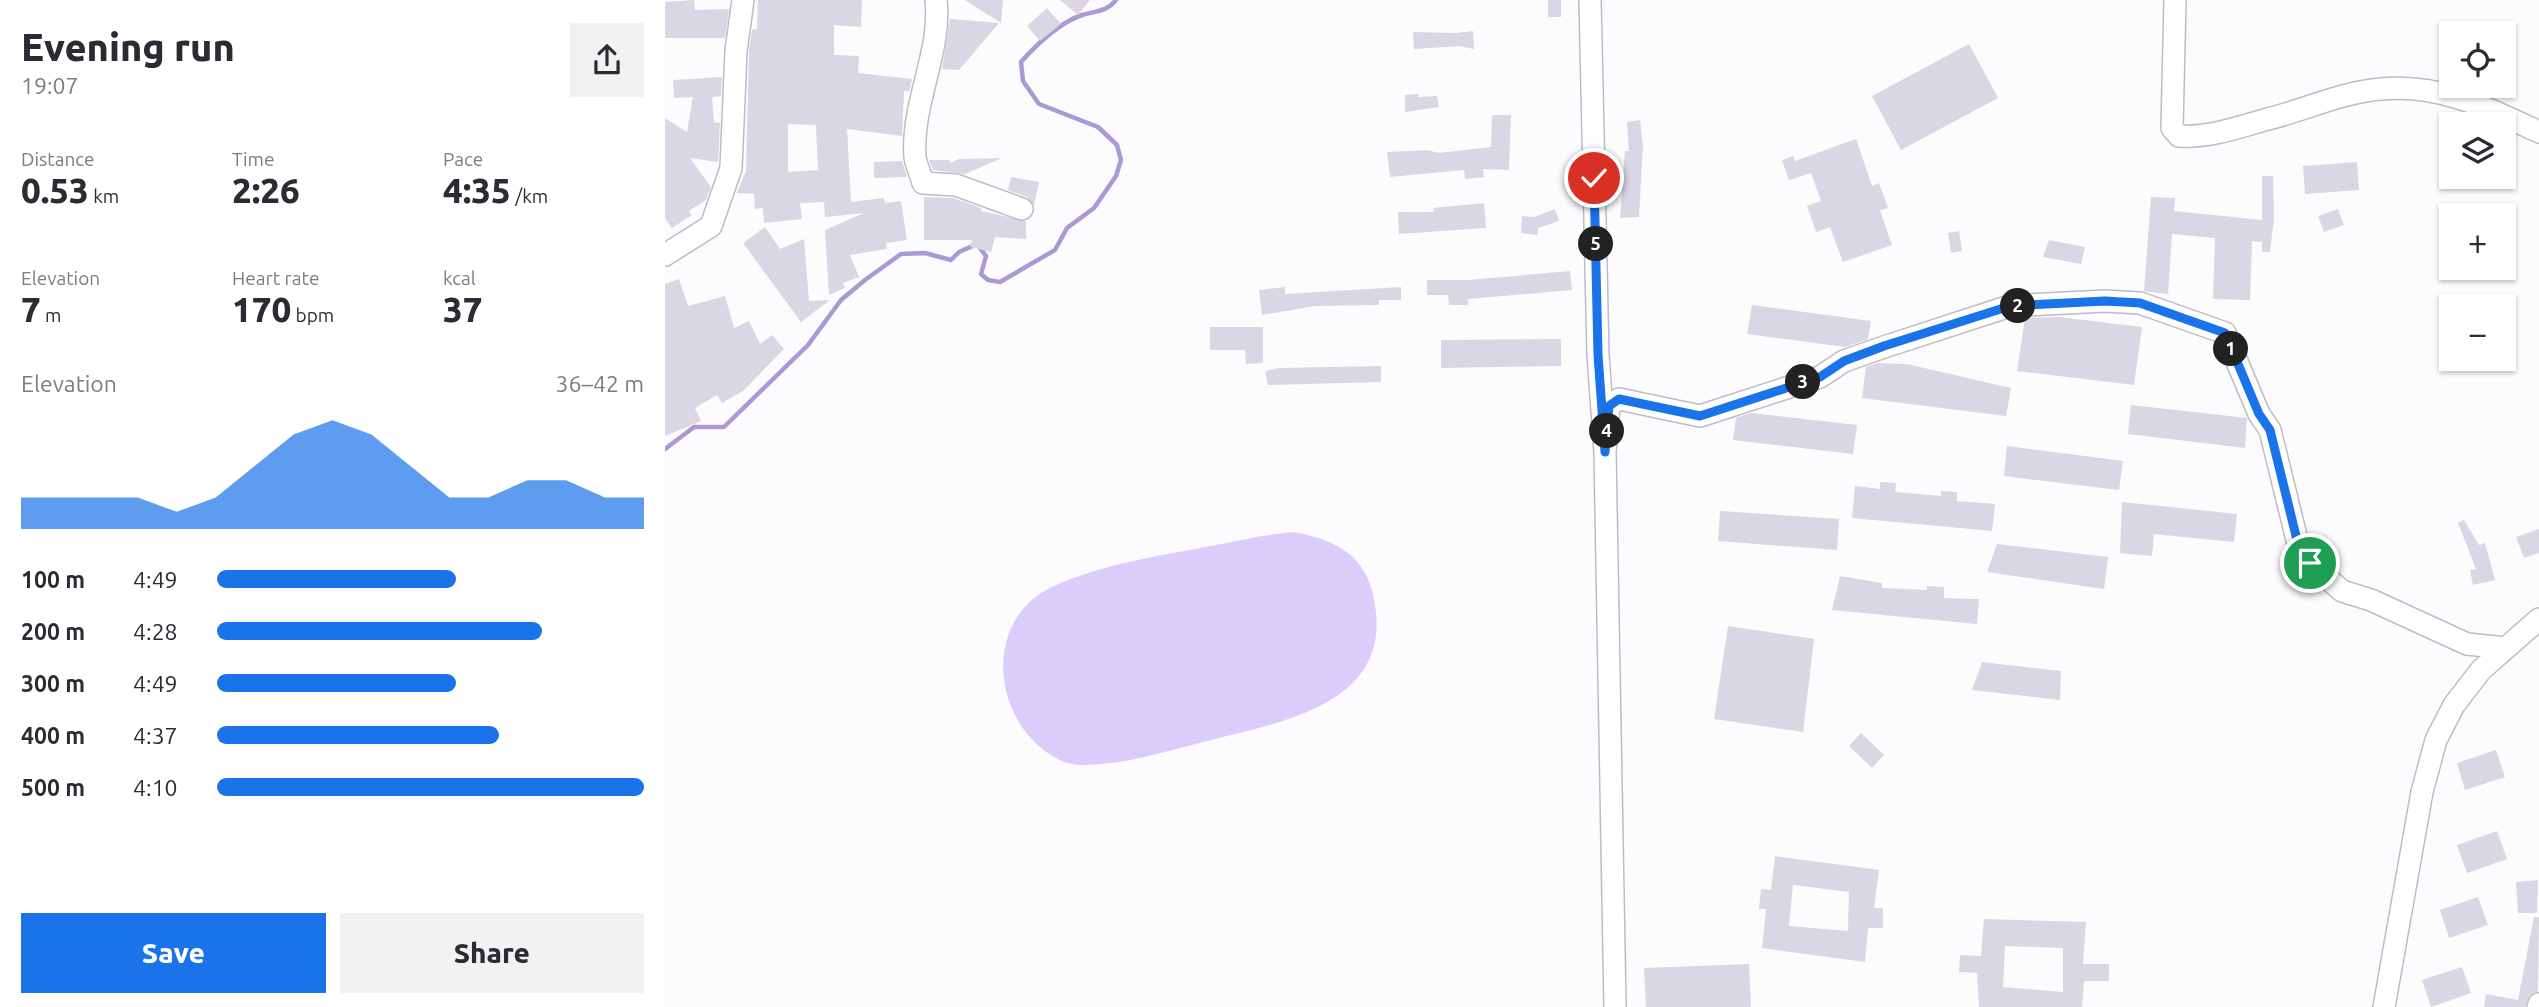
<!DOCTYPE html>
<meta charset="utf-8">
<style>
body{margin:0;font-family:Ubuntu,sans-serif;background:#f2f2f3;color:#2b2b33;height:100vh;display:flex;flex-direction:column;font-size:26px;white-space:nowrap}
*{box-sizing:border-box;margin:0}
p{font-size:23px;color:#7c7c81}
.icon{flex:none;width:38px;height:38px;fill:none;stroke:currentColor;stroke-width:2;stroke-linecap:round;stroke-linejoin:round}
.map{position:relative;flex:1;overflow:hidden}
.details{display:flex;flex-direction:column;background:#fff;width:665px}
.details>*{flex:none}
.controls{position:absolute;left:1774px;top:21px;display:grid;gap:14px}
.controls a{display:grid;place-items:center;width:77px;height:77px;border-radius:0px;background:#fff;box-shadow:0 2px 5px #0004;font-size:35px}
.pin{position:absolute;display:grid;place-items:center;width:60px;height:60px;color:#fff;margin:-30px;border:4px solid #fff;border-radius:50%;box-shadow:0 2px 7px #0007}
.km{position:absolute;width:35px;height:35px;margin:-18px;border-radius:50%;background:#222;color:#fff;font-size:19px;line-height:35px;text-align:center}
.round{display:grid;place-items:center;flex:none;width:74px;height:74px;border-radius:0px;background:#f2f2f3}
.overview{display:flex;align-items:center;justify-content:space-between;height:119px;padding:0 21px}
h1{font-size:38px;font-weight:800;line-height:52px}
.stats{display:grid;grid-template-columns:repeat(3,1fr);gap:10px;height:119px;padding:7px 21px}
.stats div{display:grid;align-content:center}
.stats b{font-size:35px;font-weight:800}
.stats small{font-size:19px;font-weight:400}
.stats p{font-size:19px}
.chart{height:196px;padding:14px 21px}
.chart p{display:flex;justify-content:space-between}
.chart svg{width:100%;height:126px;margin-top:7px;fill:#1a73e8;opacity:.7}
.cta{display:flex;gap:14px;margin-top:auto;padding:14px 21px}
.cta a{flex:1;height:80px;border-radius:0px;background:#1a73e8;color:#fff;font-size:28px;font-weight:800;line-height:80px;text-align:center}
.cta a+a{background:#f2f2f3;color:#2b2b33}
ul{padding:0 21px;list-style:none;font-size:23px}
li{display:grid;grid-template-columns:112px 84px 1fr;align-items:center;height:52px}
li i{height:18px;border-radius:9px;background:#1a73e8}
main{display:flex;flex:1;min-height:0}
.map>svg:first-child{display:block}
.green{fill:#dbcdfb}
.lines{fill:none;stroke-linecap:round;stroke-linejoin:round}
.stream{stroke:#ab98d6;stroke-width:4.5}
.building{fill:#dad6e3;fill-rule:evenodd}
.minor-casing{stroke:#bebbc7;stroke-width:24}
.minor{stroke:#fff;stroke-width:21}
.route-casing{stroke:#fff;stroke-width:14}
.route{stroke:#1a73e8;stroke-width:9}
</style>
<main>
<section class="details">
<div class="overview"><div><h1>Evening run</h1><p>19:07</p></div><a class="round"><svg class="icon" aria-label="share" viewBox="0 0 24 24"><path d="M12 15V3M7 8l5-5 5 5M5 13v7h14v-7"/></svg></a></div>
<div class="stats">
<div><p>Distance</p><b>0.53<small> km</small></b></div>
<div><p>Time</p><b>2:26</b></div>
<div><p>Pace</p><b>4:35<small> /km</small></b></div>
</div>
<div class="stats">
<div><p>Elevation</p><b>7<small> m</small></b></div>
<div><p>Heart rate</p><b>170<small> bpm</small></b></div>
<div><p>kcal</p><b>37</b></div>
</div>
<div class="chart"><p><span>Elevation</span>36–42 m</p>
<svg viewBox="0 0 160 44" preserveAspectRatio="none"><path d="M0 44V33L10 33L20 33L30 33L40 38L50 33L60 22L70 11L80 6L90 11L100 22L110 33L120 33L130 27L140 27L150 33L160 33V44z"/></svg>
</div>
<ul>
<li><b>100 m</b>4:49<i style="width:56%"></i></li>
<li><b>200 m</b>4:28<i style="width:76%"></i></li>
<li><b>300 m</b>4:49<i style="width:56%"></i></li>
<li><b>400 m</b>4:37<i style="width:66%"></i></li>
<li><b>500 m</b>4:10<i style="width:100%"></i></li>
</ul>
<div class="cta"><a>Save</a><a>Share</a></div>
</section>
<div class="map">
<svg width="1874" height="1007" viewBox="0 0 1874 1007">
<rect width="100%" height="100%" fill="#fcfbfd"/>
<path class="green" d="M629,532C666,539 697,552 707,591C736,702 622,721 542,741C502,751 459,765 417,765C401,765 387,757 375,747C325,704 323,617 387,587C437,564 493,556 546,546C574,541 601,534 629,532Z"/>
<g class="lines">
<path class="stream" d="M0,449L29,427H59L143,345L176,300L200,280L236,254L260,253L286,260L294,252L312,244L321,256L316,274L323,280L335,282L390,250L402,228L429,208L451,176L456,160L452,145L433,127L374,104L358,81L356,62C372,44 394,23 417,15C430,11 442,12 451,0"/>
</g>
<path class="building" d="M29,0L30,10L64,9L60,38H0V2Z
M93,0H197L196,27L169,25V55L194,56L193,73L247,79L244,92L239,91L237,136L182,129L186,202L219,198L220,203L236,201L242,240L221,243L222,249L185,255L194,277L178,283L180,288L164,295L160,230L199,213L160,217L159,202L135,203L137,219L99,223L98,208L90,209L89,194L72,193L81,171L84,52L87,30L92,29ZM123,124L151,125L153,170L123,172Z
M300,0H338L336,23Z
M395,0H425L413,15Z
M883,0H896V17H883Z
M382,8L396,24L375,41L362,26Z
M285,19L334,23L294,70L277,69Z
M808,31L809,49L794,46L749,49L748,32L791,33Z
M1304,44L1333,98L1236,150L1207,96Z
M57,77L56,96L47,97L49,122L55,123L53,162L25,158L46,187L41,200L24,211L27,215L7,228L0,218V118L22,132L28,97L9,98L8,80Z
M753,94V97L772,96L774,107L740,112V95Z
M827,115H846L844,170L818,169L819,177L800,179L799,170L725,177L722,152L762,150L774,153L826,147Z
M975,120L978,146L974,217L955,218L960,151H964L962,122Z
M1191,139L1207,186L1214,183L1223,208L1215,210L1227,245L1178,262L1165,227L1151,232L1142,206L1156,201L1146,173L1124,180L1117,160L1128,156L1130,161Z
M337,158L300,174L268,170L264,160H285V163L294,159Z
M237,161L242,177L209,178V162Z
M1692,162L1694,190L1640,194L1638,166Z
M1597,176H1608L1609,219L1605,252H1597V242L1587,241L1585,300L1548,299L1550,238L1507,234L1503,294L1479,291L1486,197L1510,198L1509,211L1597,220Z
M346,177L374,182L369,206L362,197L343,190Z
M259,197L288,198L316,208V211L361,221V239L330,237L326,252L305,247L307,240H259Z
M819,203L821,228L734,234L733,212H769L768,208Z
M890,209L894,221L873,228L872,235L856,233L857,216L869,217Z
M1673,209L1679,225L1659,232L1653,216Z
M100,227L115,249L139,239L144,301L165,300L136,322L78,243Z
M1294,231L1297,251L1286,253L1283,233Z
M1384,240L1420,247L1416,264L1378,257Z
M905,271L907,290L803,299V305H784L783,295H762V280H803Z
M14,279L23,306L60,296L69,328L84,321L95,344L107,335L119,349L78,391L57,403L52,395L30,408L36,421L0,436V284Z
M620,287V294L736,287V300H714V305L650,306L597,315L594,290Z
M1087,305L1206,321L1203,339L1180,347L1082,334Z
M1394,317L1477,327L1469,385L1352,371L1360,318Z
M545,327H598V363L581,364L580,350H545Z
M896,339V366L776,368V340Z
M1212,363L1242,364L1346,388L1341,416L1197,398L1201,367Z
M716,366V382L603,385L600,371L614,368Z
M1466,405L1582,418L1580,448L1463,434Z
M1086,413L1192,425L1188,454L1068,440L1071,418Z
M1342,446L1458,461L1454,490L1339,476Z
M1215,482L1231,483L1230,492L1276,496V491L1292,492V501L1330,504L1327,531L1187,518L1190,486L1215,489Z
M1457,502L1572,514L1569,542L1489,534L1487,556L1455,553Z
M1055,511L1174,519L1172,550L1053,541Z
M1799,520L1814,545L1820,543L1830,580L1808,585L1805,570L1811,569L1793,523Z
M1874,529V553L1859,558L1851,537Z
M1332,544L1443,557L1439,589L1322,572Z
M1175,576L1217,583V588L1262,590V586L1279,587V598L1314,599L1312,624L1167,610Z
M1063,626L1149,639L1138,732L1049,719Z
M1317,662L1396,671L1395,700L1307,690Z
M1196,733L1219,755L1207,768L1184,746Z
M1831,750L1840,777L1800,790L1792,763Z
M1832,831L1842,859L1802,873L1792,845Z
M1110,856L1214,870L1209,908H1218V928H1203L1200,962L1097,948L1101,909H1094L1096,889L1106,890ZM1128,885L1184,892L1183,931L1124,926Z
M1873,880L1872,913H1853L1851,882Z
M1813,897L1823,925L1784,938L1775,910Z
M1869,917H1874L1873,991L1865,995L1860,1007H1819L1821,994L1853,1000Z
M1319,919L1421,922L1418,964H1444V981H1419L1417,1007H1314L1312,973L1294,972L1295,955L1316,956ZM1340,946L1398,948V992L1338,987Z
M1084,964L1086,1007H981L979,968Z
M1797,967L1806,993L1766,1007L1757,980Z"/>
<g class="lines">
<g class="minor-casing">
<path id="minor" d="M271,0C277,52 246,103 250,157C251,165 256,175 258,183L291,185L357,209
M925,0L933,355L940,452L950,1007
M1510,0L1507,128L1514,136C1544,138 1574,127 1603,119C1640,110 1677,92 1716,89C1774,83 1823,108 1874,132
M0,255L46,226L66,168L71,51L78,0
M940,452L944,406L954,399L1035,416L1155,377L1179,361L1219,347L1345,306L1440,301L1475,303L1560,333L1594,414L1605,430L1632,540L1645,563L1677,591L1706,600L1802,644L1841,648
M1719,1007L1757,792L1771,740L1789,705L1816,670L1874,619
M1873,1007L1874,1004"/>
</g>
<use href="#minor" class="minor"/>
</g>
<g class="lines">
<g class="route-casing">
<path id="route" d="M929,178L933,355L940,452L944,406L954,399L1035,416L1155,377L1179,361L1219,346L1345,306L1440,301L1475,303L1560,333L1594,414L1605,430L1632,540L1645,563"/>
</g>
<use href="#route" class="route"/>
</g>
</svg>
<div class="controls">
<a><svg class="icon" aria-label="locate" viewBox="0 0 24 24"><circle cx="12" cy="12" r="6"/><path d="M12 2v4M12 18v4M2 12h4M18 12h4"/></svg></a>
<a><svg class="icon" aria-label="layers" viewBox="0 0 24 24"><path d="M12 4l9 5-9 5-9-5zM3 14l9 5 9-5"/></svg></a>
<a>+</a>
<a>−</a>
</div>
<div class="pin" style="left:1645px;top:563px;background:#1e9e55"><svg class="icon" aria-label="arrive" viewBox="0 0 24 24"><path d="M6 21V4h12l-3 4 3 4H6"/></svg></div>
<div class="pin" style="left:929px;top:178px;background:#d93025"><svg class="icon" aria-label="check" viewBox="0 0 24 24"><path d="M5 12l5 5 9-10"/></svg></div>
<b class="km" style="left:1566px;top:349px">1</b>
<b class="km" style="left:1353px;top:306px">2</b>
<b class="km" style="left:1138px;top:382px">3</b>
<b class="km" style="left:942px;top:431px">4</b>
<b class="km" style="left:931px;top:244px">5</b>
</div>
</main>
